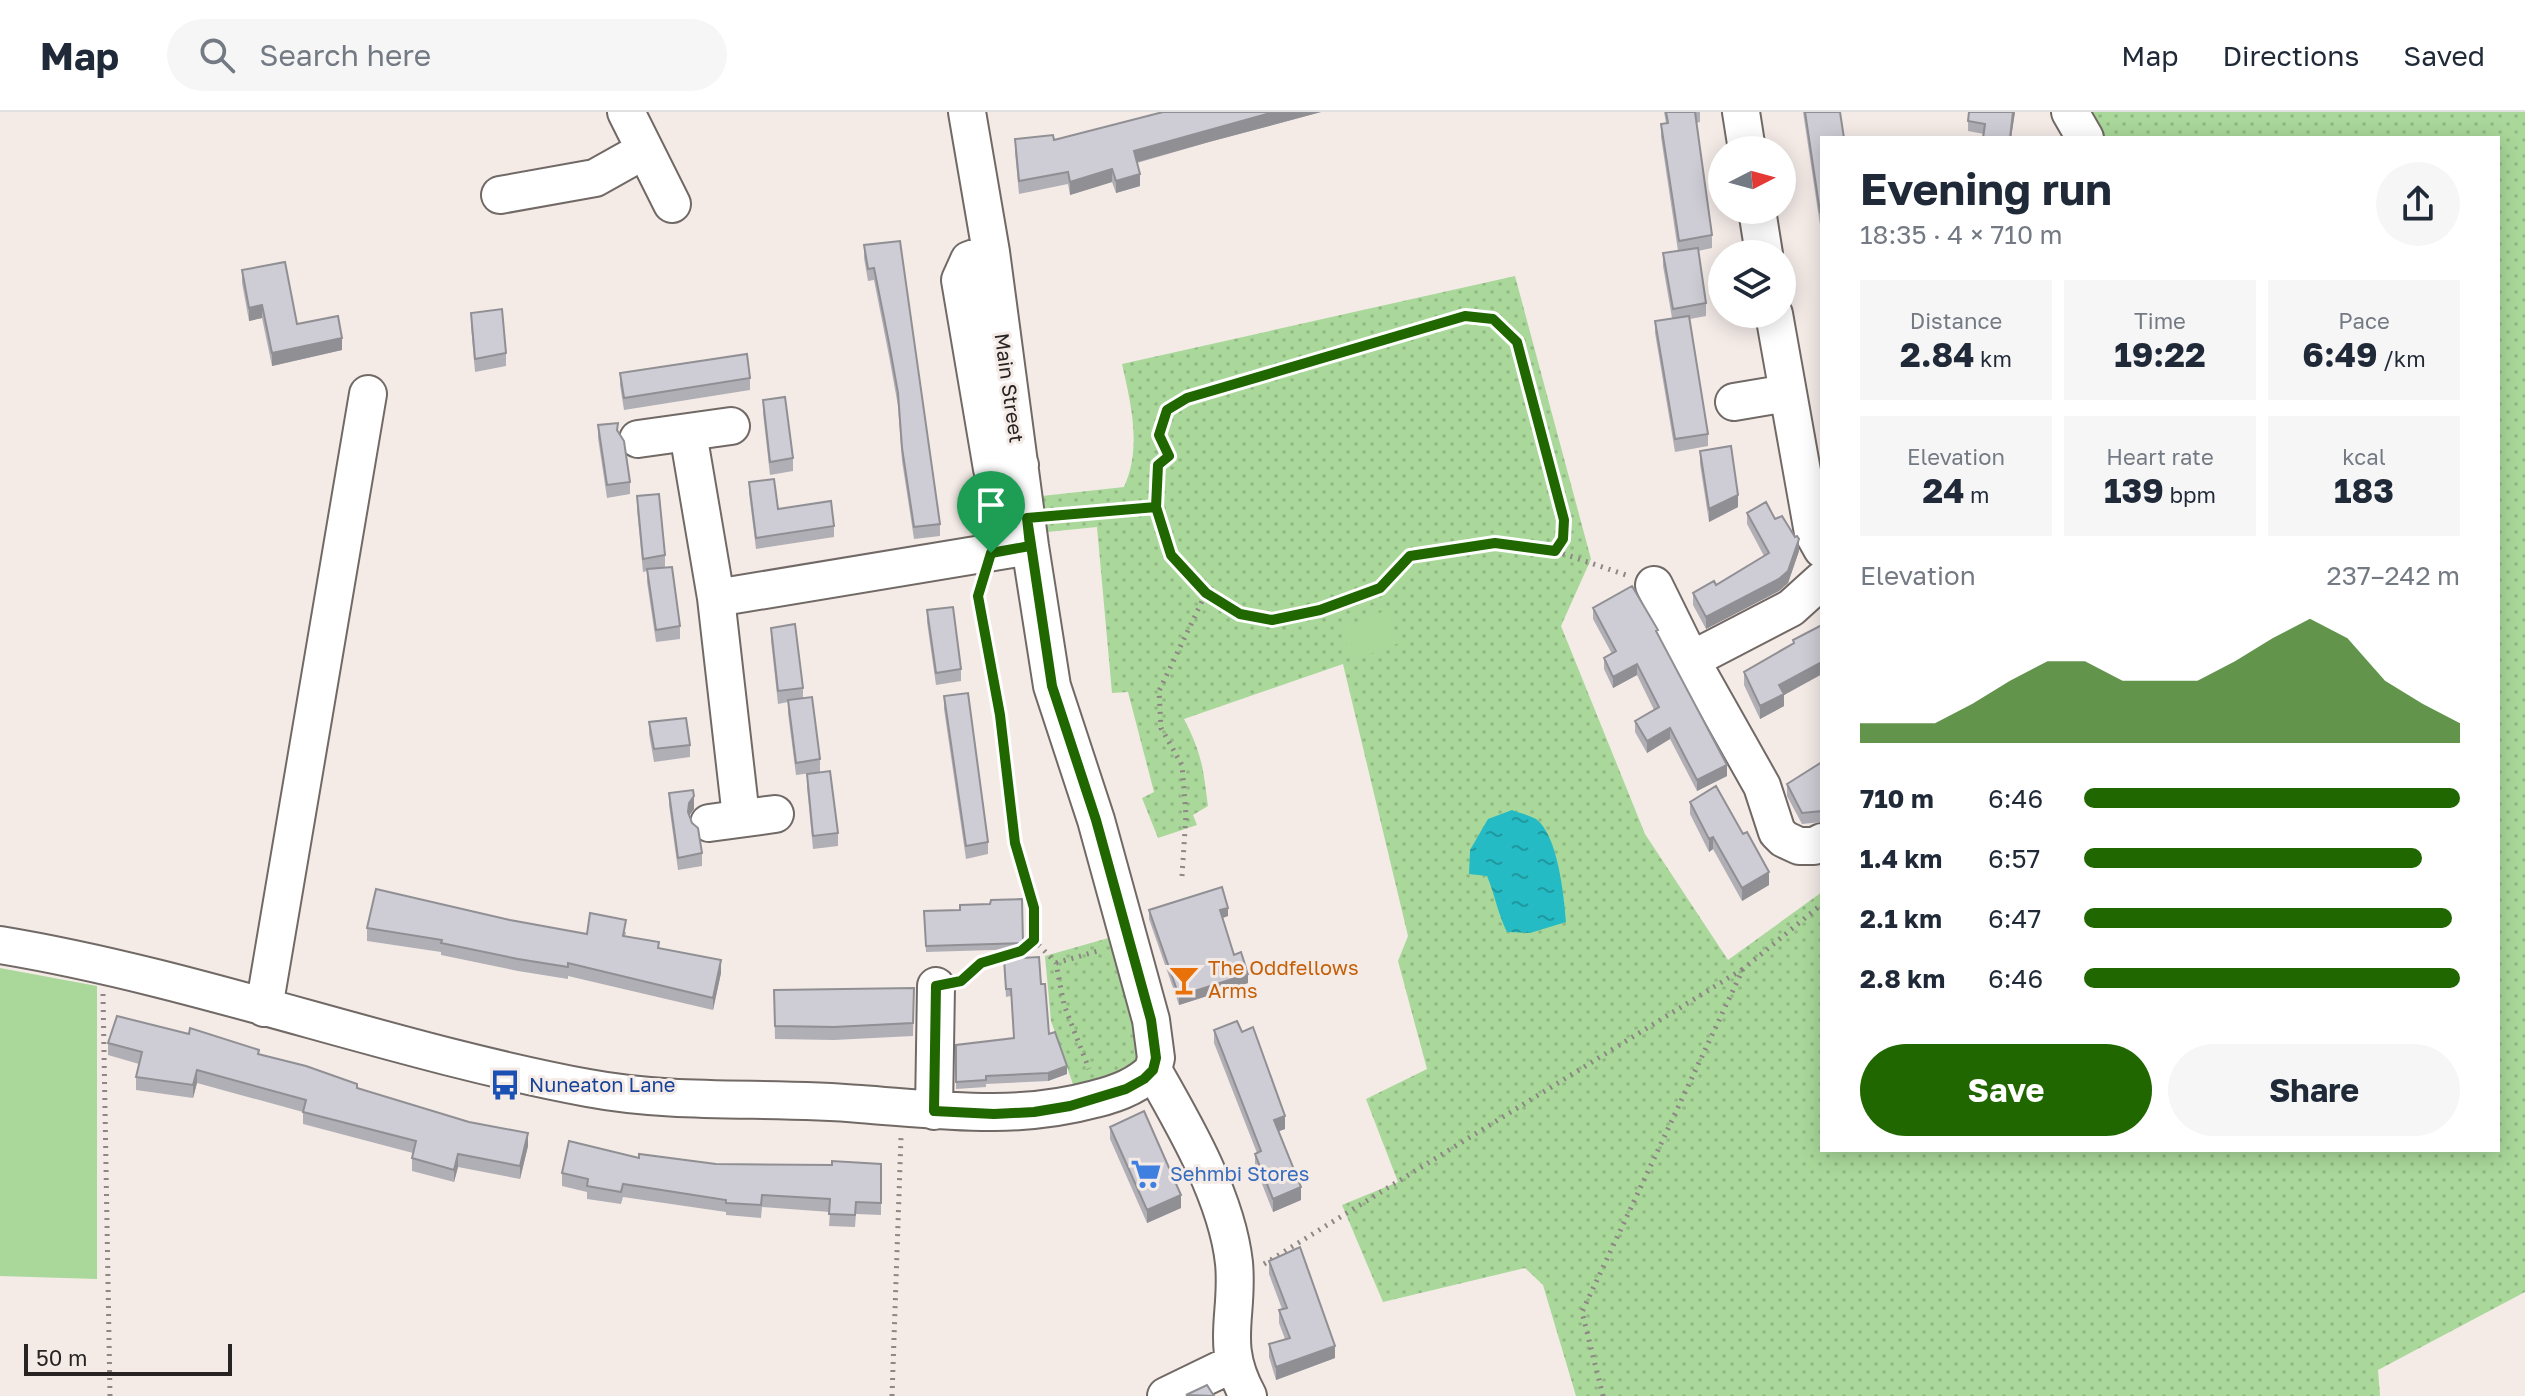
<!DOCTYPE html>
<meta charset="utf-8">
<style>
body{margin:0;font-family:"Golos Text",sans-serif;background:#f6f6f7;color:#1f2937;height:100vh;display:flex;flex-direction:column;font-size:30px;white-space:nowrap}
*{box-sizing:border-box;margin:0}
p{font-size:26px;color:#747a83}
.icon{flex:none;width:44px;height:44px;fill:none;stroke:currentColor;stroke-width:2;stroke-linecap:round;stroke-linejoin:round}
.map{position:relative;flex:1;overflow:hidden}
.panel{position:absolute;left:1820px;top:24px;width:680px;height:1016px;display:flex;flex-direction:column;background:#fff;border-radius:0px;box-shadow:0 4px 20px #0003}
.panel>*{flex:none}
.needle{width:52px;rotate:84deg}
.fabs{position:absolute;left:1708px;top:24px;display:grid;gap:16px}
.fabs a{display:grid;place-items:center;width:88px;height:88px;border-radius:50%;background:#fff;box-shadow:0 4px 20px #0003;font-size:40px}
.scale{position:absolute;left:24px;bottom:20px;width:208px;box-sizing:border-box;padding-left:8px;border:4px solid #282423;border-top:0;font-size:22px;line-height:28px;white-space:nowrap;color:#282423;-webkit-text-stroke:6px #f4ebe7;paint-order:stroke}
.pin{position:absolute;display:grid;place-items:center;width:68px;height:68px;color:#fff;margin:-82px -34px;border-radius:50% 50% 50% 0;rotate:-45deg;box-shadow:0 0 8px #0007}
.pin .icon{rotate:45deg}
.round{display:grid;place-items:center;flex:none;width:84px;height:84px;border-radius:42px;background:#f6f6f7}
.overview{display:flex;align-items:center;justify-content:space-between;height:136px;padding:0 40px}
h1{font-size:44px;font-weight:700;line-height:60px}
.stats{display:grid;grid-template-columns:repeat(3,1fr);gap:12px;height:136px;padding:8px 40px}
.stats div{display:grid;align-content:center;border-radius:0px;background:#f6f6f7;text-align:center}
.stats b{font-size:34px;font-weight:700}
.stats small{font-size:22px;font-weight:400}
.stats p{font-size:22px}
.chart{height:224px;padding:16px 40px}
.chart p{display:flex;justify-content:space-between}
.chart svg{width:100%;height:144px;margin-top:8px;fill:#206700;opacity:.7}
.button{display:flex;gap:16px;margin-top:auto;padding:16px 40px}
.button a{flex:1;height:92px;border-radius:48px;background:#206700;color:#fff;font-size:32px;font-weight:700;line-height:92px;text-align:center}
.button a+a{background:#f6f6f7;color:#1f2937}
ul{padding:0 40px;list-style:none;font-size:26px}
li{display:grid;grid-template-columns:128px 96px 1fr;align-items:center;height:60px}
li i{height:20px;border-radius:10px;background:#206700}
header{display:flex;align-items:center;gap:48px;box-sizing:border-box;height:112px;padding:0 40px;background:#fff;border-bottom:2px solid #e0e1e3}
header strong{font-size:38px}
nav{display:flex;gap:44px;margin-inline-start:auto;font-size:28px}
.search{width:560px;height:72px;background:#f6f6f7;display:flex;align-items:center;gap:20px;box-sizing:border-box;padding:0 28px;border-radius:44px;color:#747a83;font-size:30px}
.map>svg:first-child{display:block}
.grass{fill:url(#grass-dots)}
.garden{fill:#a9d89a}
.water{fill:url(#water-ripples)}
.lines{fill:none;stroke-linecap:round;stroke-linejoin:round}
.minor-casing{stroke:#716965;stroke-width:40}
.path{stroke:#8d8684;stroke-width:5;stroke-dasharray:2 6;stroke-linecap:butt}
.minor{stroke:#fff;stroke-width:36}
.wall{fill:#b1afb6}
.shaded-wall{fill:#908f94}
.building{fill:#ceccd4;stroke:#908f94;stroke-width:2}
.route-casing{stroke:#fff;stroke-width:16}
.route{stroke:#206700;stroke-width:10}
.labels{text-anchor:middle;stroke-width:6;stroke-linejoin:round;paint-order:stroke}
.street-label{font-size:20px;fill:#282423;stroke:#f4ebe7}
.food-label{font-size:20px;fill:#c56008;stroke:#f4ebe7;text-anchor:start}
.transit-label{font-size:20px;fill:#164399;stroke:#f4ebe7;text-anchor:start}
.shop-label{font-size:20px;fill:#366cbe;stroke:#f4ebe7;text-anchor:start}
</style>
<header>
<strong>Map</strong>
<div class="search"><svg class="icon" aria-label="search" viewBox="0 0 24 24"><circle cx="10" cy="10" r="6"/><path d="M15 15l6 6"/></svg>Search here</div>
<nav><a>Map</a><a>Directions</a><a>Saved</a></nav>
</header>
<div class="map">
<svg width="2525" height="1284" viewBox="0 0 2525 1284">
<defs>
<pattern id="grass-dots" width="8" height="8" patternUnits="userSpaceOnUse" patternTransform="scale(2)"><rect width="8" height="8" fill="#a9d89a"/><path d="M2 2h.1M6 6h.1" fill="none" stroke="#91b984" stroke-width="1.8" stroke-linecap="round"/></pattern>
<pattern id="water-ripples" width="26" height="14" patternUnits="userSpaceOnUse" patternTransform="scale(2)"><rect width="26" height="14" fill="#25bbc4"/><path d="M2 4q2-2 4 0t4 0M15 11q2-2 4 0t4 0" fill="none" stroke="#20989f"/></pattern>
</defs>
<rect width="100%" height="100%" fill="#f4ebe7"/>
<path class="grass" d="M2079,0H2525V1180L2378,1258L2380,1284H1576L1543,1173L1525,1156L1383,1190L1342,1093L1398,1070L1366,987L1427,957L1398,849L1408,824L1343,552L1184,607C1202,642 1203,655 1208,694L1193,703L1197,713L1158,726L1142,686L1154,680L1128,580L1112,581L1097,415L1047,420L1042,384L1124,375C1142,336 1131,292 1122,252L1515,164L1591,447L1561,514L1645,722L1728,848L1822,780V1038H2498V26H2097Z
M1112,825L1129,880L1141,950L1076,981L1051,909L1045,844Z"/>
<path class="garden" d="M1387,498L1399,531L1351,549L1342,516Z
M0,856L97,874V1167L0,1164Z"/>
<path class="water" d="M1512,698C1519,701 1529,703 1536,707C1558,723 1564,784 1566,810L1530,821L1507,820C1498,802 1495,783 1487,764L1469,762L1470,738L1488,707Z"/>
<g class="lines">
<g class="minor-casing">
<path id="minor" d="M626,0L672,92
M967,0L991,140L1030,434L1052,574L1096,708L1151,908L1156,946L1153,958C1185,1014 1227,1086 1234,1151C1239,1205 1219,1231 1248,1284
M1741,0L1747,38
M2070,0L2085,26
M500,83L595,66L645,38
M1757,98L1764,142
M991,140L969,148L960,168L992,357L1020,353
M1774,202L1813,421L1822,437
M1734,290L1788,281
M688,321L716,486L741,705
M638,327L731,314
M1654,473L1691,548L1762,674L1777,720L1784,727L1799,734H1814L1822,730
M716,486L1030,434
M1691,548L1791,496L1822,468
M709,711L775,702
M0,833C199,866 390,939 588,976C679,993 770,984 860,992C941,998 1014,1009 1095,987C1116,982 1138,974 1153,958
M264,896L368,282
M934,999L936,874
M1166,1284L1234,1251"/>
</g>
<path class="path" d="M1057,403L1156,395
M1555,439L1563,427L1564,408L1517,230L1493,207L1465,204L1187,286L1167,298L1159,323L1169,344L1158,353L1156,395L1171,443L1206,481L1240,502L1272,508L1320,498L1380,476L1410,444L1495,431L1555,439L1626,463
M982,473C972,504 995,570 1000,605C1006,645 1005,695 1016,733C1024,765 1037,794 1034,828
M1182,764L1186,703L1182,653L1161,616L1159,579L1206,481
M1056,851L1101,838
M963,866C982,844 1010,848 1034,828L1056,851L1064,893L1089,957
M103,882L110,1284
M1264,1152L1743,857
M892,1284L901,1025
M1603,1284L1582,1200L1743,857L1822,792"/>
<use href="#minor" class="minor"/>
</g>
<path class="wall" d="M1163,0H1321L1209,30L1137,51L1140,74L1116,81L1112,70L1070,83L1068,72L1019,82L1015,40V27L1054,28Z
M1664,0H1700V10L1696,11L1712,123V136L1698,139L1706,191V204L1690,207L1708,322V334L1675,340L1655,221V209L1672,206L1663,154V141L1678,139L1661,25V12L1666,11Z
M1803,0H1840L1822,26V113H1820Z
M2015,0L2011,26H1983L1984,22L1968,19V9Z
M900,129L940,412V424L914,427L902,349L898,294L889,244L874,168L868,169L864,146V133Z
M242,158L297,212L342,238L272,254L262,206L249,209L242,171Z
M471,201L506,241V254L475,260L471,214Z
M620,261L750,266V278L624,298L620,273Z
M763,288L793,346V359L770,363L763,301Z
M598,313L630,370V382L607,386L598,326Z
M1700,339L1738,395L1709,410L1700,352Z
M749,370L778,397L834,414V425L756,437L749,381Z
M637,384L665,443V455L680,514V527L656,530L647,470V459L643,460L637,397Z
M1747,401L1775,407L1799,439L1788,471L1779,479L1706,517L1693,493V481L1716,473L1764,444L1747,412Z
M1593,496L1658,523L1727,664L1697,679L1670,627L1647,641L1635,620V609L1654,598L1637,563L1613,576L1604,557V546L1612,542L1593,507Z
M927,498L961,557V569L936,573L927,510Z
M1822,513V562L1784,583V594L1760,607L1744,573V560L1793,532V528Z
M771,516L803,576V586L820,647V660L796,663L788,601V590L778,592L771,528Z
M944,584L988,730V742L966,747L944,597Z
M649,610L690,633V645L654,650L649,622Z
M1822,650V710L1802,712L1787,684V672Z
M807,662L838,721V734L813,737L807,675Z
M669,681L694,697L689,704L702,741V754L678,758L669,693Z
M1690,690L1743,722L1769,773L1742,789L1713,737L1709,740L1690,702Z
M1022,787L1023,837L926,840L924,799L960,798Z
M1149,798L1228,804L1222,806L1234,843L1248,871L1179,893L1149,807Z
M510,808L587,822L626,820L625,825L721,861L713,898L568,864V867L518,859L441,843V840L367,829V816Z
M1004,855L1041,872L1049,922L1067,962L1048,969L986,972V975L956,977V970L1014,927L1011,884L1006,885Z
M914,876L913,924L834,928L775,927L774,878Z
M1214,918L1285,1017L1279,1019L1301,1088L1273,1100L1255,1054V1042L1257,1041L1214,931Z
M108,931L259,942L528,1034L520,1067L458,1055L454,1070L412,1059V1046L413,1041L303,1012V1000L197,971L193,986L136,978V965L139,952L108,943Z
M1110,1015L1181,1096L1147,1111L1110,1027Z
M639,1046L716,1052H881V1103L856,1102L855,1115L829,1114L830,1100L762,1095L761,1106L726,1103V1100L623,1085L621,1092L587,1087V1080L562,1074V1061Z
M1269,1149L1335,1246L1276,1268L1269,1245V1232L1285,1227L1279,1211V1198L1282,1197L1269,1162Z"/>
<path class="shaded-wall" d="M1274,0H1321L1209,30L1134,51V39Z
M2013,0H2015L2011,26H2010Z
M1112,57V70L1070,83V70Z
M1140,62V74L1116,81V69Z
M262,193V206L249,209V196Z
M342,226V238L272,254V241Z
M1738,383V395L1709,410V397Z
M1799,427V439L1788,471L1779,479L1706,517V505Z
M1822,550V562L1784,583V594L1760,607V594L1779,573Z
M1637,552V563L1613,576V565Z
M1670,616V627L1647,641V629Z
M1727,653V664L1697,679V668Z
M694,684V697L689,704L688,700L689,691Z
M1713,725V737L1709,740V727Z
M1769,760V773L1742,789V776Z
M1228,796V804L1220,807V798Z
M721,848V861L713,898V886Z
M1248,862V871L1179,893V884Z
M1067,954V962L1048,969V961Z
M197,958V971L193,986V973Z
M1285,1004V1017L1274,1021V1008Z
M528,1021V1034L520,1067V1054Z
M458,1042V1055L454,1070V1058Z
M1301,1075V1088L1273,1100V1087Z
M1181,1083V1096L1147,1111V1098Z
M1335,1234V1246L1276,1268V1255Z"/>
<path class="building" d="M1163,0H1274L1134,39L1140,62L1116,69L1112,57L1070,70L1068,60L1019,69L1015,27L1053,23L1054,28Z
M1666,0H1695L1712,123L1679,129L1661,12L1668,11Z
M1805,0H1840L1844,26H1822V100H1820Z
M1969,0H2013L2010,26H1983L1985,12L1968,9Z
M900,129L940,412L914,415L902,336L898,281L889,231L874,156L868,157L864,133Z
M1698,136L1706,191L1673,197L1663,141Z
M285,150L297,212L338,204L342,226L272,241L262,193L249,196L242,158Z
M502,197L506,241L475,247L471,201Z
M1689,204L1708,322L1675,327L1655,209Z
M747,242L750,266L624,286L620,261Z
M785,285L793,346L770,350L763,288Z
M618,311L617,318L624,329L630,370L607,373L598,313Z
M1731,334L1738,383L1709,397L1700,339Z
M774,367L778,397L831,389L834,414L756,426L749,370Z
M659,382L665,443L643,447L637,384Z
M1766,390L1775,407L1782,404L1795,425L1797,424L1799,427L1788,459L1779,467L1706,505L1693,481L1714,469L1716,473L1769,441L1747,401Z
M672,455L680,514L656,518L647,457Z
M1632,474L1658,518L1656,519L1727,653L1697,668L1670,616L1647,629L1635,609L1659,595L1637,552L1613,565L1604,546L1616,539L1593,496Z
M953,495L961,557L936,561L927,498Z
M795,512L803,576L778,579L771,516Z
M1822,513V550L1779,573L1784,582L1760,594L1744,560L1794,531L1793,528Z
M968,581L988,730L966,734L944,584Z
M812,585L820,647L796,651L788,588Z
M686,606L690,633L654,637L649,610Z
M1822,650V699L1802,701L1787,672Z
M830,659L838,721L813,724L807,662Z
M1716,674L1743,722L1747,720L1769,760L1742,776L1713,725L1709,727L1690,690Z
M693,678L694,684L689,691L688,700L692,711L698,716L702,741L678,746L669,681Z
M1222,775L1228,796L1220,798L1234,843L1241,840L1248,862L1179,884L1149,798Z
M376,777L510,808L587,822L590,801L626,808L623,824L659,830L658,836L721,848L713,886L568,851V855L518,847L441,831L442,828L367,816Z
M1022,787L1023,831L926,834L924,799L960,798V793L990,792L991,788Z
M1039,845L1041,872H1045L1049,922L1055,920L1067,954L1048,961L986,964V968L956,970V933L1014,926L1011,877H1006L1004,847Z
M914,876L913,911L834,915L775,914L774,878Z
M117,904L189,922L190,916L259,938L258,942L306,954L357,972V976L469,1010L528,1021L520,1054L458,1042L454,1058L412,1046L416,1029L303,1000L306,988L197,958L193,973L136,965L142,940L108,931Z
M1237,909L1242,920L1253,915L1285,1004L1274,1008L1301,1075L1273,1087L1255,1042L1261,1039L1214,918Z
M1144,999L1181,1083L1147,1098L1110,1015Z
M569,1029L639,1046V1042L716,1052L832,1053V1049L881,1052V1091L856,1090L855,1103L829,1102L830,1087L762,1083L761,1093L726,1091V1088L623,1072L621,1080L587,1074L588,1067L562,1061Z
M1300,1135L1335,1234L1276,1255L1269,1232L1290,1226L1279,1198L1287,1196L1269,1149Z
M1207,1273L1214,1284L1186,1283Z"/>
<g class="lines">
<g class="route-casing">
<path id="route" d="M991,441L978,484L1000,603L1015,731L1034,796V828L1021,839L981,851L961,869L936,874L934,999L994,1002L1034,1000L1070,994L1126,977L1144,967L1153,958L1156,946L1151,908L1096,708L1052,574L1027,406L1156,395L1171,443L1206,481L1240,502L1272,508L1320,498L1380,476L1410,444L1495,431L1555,439L1563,427L1564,408L1517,230L1493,207L1465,204L1187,286L1167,298L1159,323L1169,344L1158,353L1156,395L1027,406L1030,434L991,441"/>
</g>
<use href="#route" class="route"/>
</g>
<defs>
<g id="bar-bare" transform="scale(2.4)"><path d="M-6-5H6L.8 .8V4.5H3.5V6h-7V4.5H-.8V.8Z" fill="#e8710a" stroke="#f4ebe7" stroke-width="2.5" paint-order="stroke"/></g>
<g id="bus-bare" transform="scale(2.4)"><path d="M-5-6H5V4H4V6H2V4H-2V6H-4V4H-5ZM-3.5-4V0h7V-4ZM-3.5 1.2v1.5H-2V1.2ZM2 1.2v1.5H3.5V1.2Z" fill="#1a4fb4" stroke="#f4ebe7" stroke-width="2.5" paint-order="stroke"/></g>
<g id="supermarket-bare" transform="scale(2.4)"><path d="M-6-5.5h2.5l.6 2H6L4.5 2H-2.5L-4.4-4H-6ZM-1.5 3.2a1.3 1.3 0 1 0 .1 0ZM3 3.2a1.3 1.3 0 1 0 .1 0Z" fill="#3f7fe0" stroke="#f4ebe7" stroke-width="2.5" paint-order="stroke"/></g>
</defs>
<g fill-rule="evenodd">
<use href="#bar-bare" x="1184" y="868"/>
<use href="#bus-bare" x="505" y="973"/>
<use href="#supermarket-bare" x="1146" y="1062"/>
</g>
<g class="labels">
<g class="street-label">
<text transform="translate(1009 276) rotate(82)" y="7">Main Street</text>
</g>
<g class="food-label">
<text x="1208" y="863">The Oddfellows<tspan x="1208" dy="23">Arms</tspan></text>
</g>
<g class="transit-label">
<text x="529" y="980">Nuneaton Lane</text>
</g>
<g class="shop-label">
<text x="1170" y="1069">Sehmbi Stores</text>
</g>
</g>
</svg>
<div class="fabs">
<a><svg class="needle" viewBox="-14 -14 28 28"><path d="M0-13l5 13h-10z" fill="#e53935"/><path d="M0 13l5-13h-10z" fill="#747a83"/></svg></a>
<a><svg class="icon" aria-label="layers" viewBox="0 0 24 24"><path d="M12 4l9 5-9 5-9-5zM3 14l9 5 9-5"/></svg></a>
</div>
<div class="scale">50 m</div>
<div class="pin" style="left:991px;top:441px;background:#1e9e55"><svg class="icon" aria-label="arrive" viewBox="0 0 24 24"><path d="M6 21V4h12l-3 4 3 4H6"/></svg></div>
<section class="panel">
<div class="overview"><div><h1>Evening run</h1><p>18:35 · 4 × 710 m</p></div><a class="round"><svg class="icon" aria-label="share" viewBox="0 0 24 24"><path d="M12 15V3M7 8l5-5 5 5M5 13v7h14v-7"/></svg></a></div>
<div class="stats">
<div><p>Distance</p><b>2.84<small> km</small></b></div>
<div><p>Time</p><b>19:22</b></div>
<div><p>Pace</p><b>6:49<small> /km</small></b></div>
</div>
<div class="stats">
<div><p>Elevation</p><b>24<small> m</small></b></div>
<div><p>Heart rate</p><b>139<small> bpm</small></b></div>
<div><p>kcal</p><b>183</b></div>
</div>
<div class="chart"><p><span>Elevation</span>237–242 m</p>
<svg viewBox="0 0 160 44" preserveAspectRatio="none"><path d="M0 44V38L10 38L20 38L30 32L40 25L50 19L60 19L70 25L80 25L90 25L100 19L110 12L120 6L130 12L140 25L150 32L160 38V44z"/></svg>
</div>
<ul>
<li><b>710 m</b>6:46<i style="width:100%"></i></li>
<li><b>1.4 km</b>6:57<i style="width:90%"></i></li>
<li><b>2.1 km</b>6:47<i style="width:98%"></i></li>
<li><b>2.8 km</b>6:46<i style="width:100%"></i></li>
</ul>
<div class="button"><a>Save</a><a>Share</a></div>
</section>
</div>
